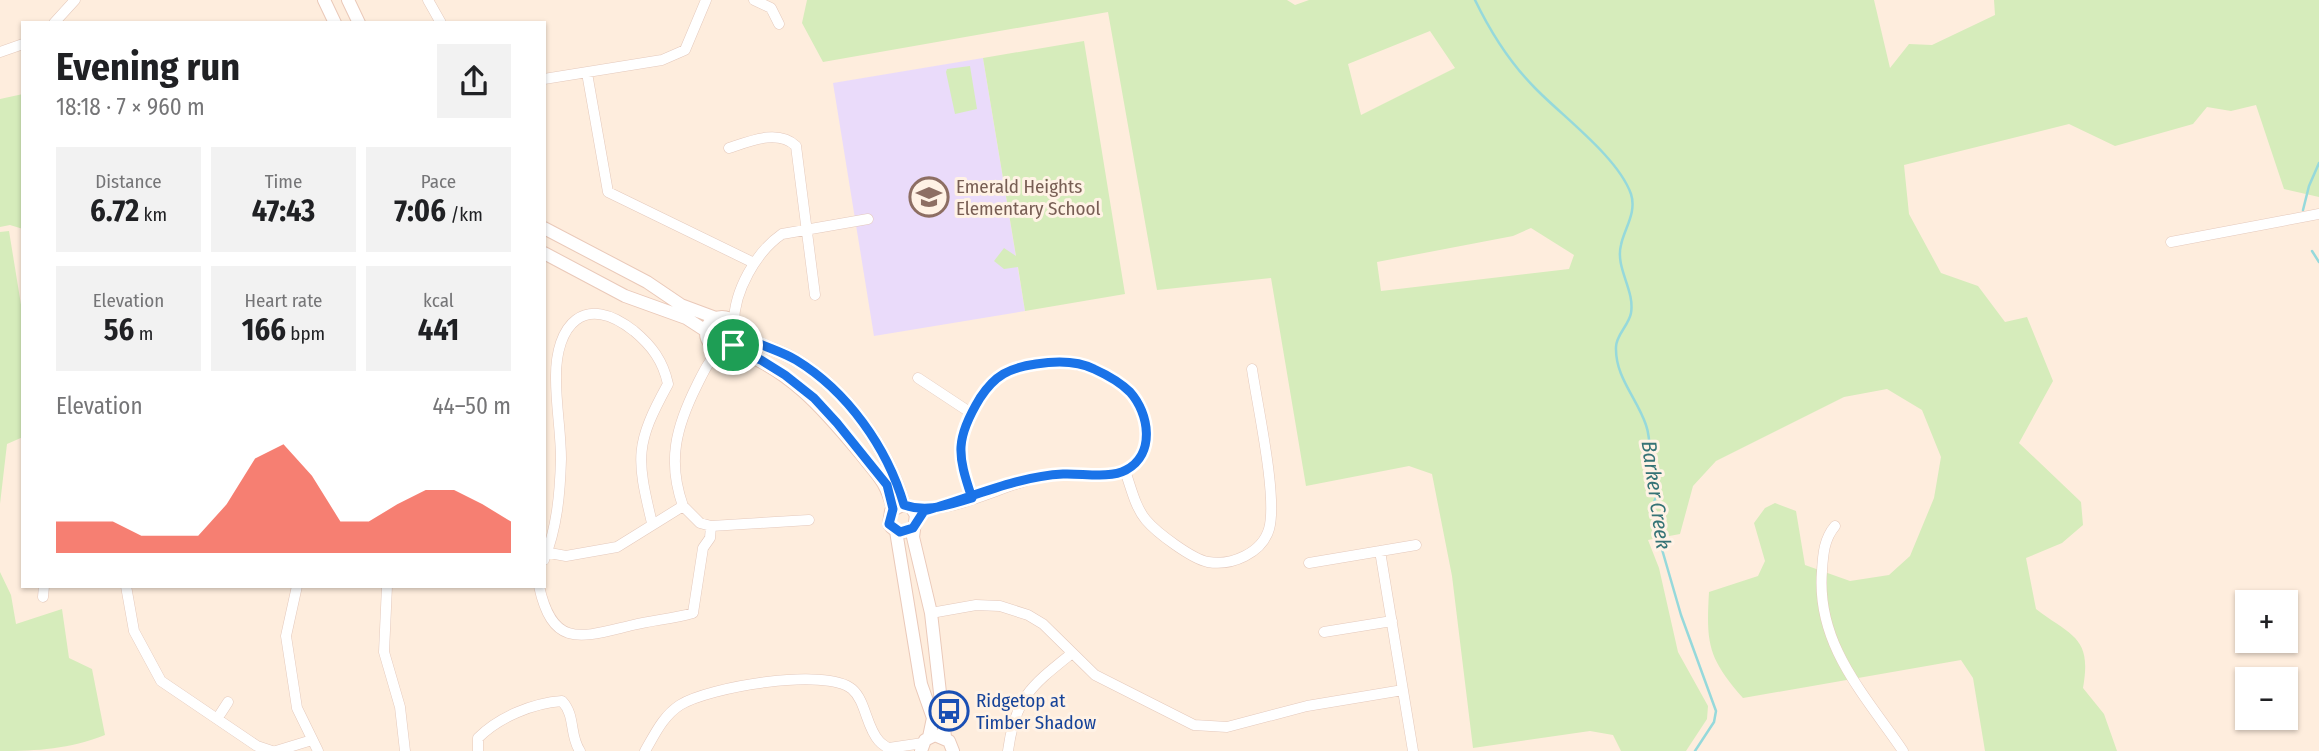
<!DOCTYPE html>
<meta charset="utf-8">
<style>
body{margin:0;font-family:"Fira Sans Condensed",sans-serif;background:#f2f2f2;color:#202124;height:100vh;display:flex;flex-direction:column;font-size:26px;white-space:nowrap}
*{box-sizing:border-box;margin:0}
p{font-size:23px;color:#757577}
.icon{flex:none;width:38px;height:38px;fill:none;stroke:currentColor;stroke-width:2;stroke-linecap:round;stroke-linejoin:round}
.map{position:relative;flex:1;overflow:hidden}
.panel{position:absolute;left:21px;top:21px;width:525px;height:567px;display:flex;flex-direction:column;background:#fff;border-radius:0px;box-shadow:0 2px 5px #0004}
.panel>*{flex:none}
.fabs{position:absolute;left:2235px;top:590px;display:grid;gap:14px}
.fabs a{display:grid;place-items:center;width:63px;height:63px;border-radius:0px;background:#fff;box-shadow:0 2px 5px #0004;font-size:35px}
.pin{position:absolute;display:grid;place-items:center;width:60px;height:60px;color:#fff;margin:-30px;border:4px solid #fff;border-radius:50%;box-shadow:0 2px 7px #0007}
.round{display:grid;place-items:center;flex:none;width:74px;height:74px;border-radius:0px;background:#f2f2f2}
.summary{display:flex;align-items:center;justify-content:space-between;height:119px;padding:0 35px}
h1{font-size:38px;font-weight:700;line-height:52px}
.metrics{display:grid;grid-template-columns:repeat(3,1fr);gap:10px;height:119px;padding:7px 35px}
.metrics div{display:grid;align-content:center;border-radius:0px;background:#f2f2f2;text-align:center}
.metrics b{font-size:30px;font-weight:700}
.metrics small{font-size:19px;font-weight:400}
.metrics p{font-size:19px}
.chart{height:196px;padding:14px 35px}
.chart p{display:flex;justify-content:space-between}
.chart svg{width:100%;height:126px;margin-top:7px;fill:#f34937;opacity:.7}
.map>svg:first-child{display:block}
.education{fill:#eadbfa}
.green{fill:#d6ecbb;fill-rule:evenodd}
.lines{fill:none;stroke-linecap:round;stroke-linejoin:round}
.stream{stroke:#96d9db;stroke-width:2.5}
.minor-casing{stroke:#e4c9bc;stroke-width:11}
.secondary-casing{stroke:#eac9b9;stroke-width:14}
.minor{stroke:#fff;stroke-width:10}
.secondary{stroke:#fff;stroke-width:12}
.route-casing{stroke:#fff;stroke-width:14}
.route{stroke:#1a73e8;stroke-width:9}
.labels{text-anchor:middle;stroke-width:6;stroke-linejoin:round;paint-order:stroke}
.education-label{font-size:19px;fill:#785e54;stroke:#fff2e5;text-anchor:start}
.transit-label{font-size:19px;fill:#164399;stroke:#fff2e5;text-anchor:start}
.water-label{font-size:21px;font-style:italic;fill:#357376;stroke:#fff2e5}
</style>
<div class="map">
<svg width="2319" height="751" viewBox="0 0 2319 751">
<rect width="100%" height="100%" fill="#feeddd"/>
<path class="education" d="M983,58L1025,311L874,336L833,83Z"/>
<path class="green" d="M807,0H1287L1295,5L1309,0H1874L1890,68L1909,44L1932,45L1995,15L1994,0H2319V197L2284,189L2256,105L2231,111L2207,107L2193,124L2115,146L2069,124L1904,165L1909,214L1941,273L1978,286L2005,322L2027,317L2053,381L2019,443L2081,502L2083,525L2062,543L2026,558L2036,609C2073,637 2092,637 2083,688L2104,714L2117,751H1985L1973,678L1961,660L1743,698C1708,658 1706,644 1709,592L1758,576L1765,561L1754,523L1765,508L1775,503L1796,511L1805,565L1850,581L1889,575L1910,556L1934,498L1941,457L1922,410L1887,389L1844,397L1716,461L1693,486L1680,534L1648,540L1659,568L1678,652L1708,706L1707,719L1686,751H1621L1613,735L1590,731L1473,748L1452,576L1432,474L1409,466L1306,486L1271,278L1157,290L1108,12L823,62L802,23ZM1430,31L1455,68L1361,115L1348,64ZM1531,228L1574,255L1569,269L1381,291L1377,262L1513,236Z
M1084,41L1125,294L1025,311L1018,267L1004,269L994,261L1004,248L1016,256L983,58Z
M970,66L977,109L955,114L946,72L947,69Z
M23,94V229L10,225L0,227V99Z
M9,231L23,317V437L7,444L0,504V232Z
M0,572L11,595L16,624L62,609L69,658L92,669L105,735C69,749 38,751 0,751Z"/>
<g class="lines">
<path class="stream" d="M1475,0C1490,31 1510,63 1535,88C1562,116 1618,157 1631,194C1637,213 1624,229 1621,245C1615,268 1635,290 1631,313C1629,325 1616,335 1616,347C1615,377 1637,398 1646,425C1654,447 1645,473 1658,492L1653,505L1659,539L1681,615L1716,711L1714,722L1695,751
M2303,210L2309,186L2319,163
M2312,251L2319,262"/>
<g class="minor-casing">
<path id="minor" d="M428,0L441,23
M754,0L771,8L779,24
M54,23L75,0
M0,52L23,44
M587,73L608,192L754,263
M544,79L662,60L685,50L706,0
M729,148C750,141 778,129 796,146L815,295
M2171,242L2319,214
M734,323C734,291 756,252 782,234L868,219
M709,343L711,358
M918,378L971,413
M1125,471C1131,487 1135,507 1146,520C1157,533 1192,559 1208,562C1232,566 1262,553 1269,529C1278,498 1257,404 1252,369
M683,506C667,461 676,427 697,385C704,371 709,359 722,349
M911,507C950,519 1015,476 1059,474C1079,473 1104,478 1123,471C1157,459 1150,412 1129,391C1105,367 1068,359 1035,364C1009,368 994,375 980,399C955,439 957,454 972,498
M1835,526C1824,539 1823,554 1822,571C1816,644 1864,694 1903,751
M1380,551L1413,751
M544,552L566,556L617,547L683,506L700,523L711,526L809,520
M544,560C557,528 560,494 561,459C561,433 556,406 556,379C555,324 585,292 634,331C652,346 663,361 668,384C635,444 636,457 652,523
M1309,563L1416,545
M126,586L134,631L161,681L257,746L272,751
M297,586L286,636L297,708L318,751
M387,586L384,652L400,707L405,751
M539,586C553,650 582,637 633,625C653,620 673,619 693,613L703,548L710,538L711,526
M43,597L44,586
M931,613L976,605L1000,606L1028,615L1043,624L1095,675L1194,725L1227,727L1307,706L1403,690
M1324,632L1392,621
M217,719L228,702
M889,748L923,743
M276,751L312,740
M478,751V738C499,717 533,703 562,701C576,716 569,735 580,751
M645,751C655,734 663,716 680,705C708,687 826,667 852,689C866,701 866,727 879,741C882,745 888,747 891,751
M1008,751C1015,698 1031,686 1071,654"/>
</g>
<g class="secondary-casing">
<path id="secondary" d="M324,0L335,23
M348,0L359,23
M544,228L647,282L681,305L716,318
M544,253L625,296L686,318L706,331
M706 333a16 16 0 1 1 32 0a16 16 0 1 1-32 0Z
M738,331C756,346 776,348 796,360C847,391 887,447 904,505
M729,348C788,367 823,408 861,454C878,476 886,481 893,509
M913,528C904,534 895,533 889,524L891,511L902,505L911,507L916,515L913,537L931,613L945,737
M896,531L921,684L933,718L929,737
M921,751L925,740L935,735L949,741L953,751"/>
</g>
<use href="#minor" class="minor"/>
<use href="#secondary" class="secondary"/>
</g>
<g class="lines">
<g class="route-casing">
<path id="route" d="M733,345L729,348L761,360L785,375L814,398L837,423L887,485L893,509L889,524L900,532L913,528L924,511C968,499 1017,476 1063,474C1082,473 1109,479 1126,470C1156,454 1149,413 1130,392C1121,383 1105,374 1094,369C1076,360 1055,361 1036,364C1009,368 995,375 980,398C955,439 957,454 972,498C947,505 928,513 904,505C887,447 847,391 796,360C776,348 756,346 738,331L733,345"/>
</g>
<use href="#route" class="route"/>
</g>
<defs>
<g id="school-ring" transform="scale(2.0125)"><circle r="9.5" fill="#fff2e5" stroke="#8d6e63" stroke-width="1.5"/><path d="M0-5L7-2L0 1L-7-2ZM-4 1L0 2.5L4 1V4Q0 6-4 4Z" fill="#8d6e63"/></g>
<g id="bus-ring" transform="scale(2.0125)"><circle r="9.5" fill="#fff2e5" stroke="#1a4fb4" stroke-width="1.5"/><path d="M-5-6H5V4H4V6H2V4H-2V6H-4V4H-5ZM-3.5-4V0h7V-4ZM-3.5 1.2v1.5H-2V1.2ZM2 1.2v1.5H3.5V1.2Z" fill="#1a4fb4"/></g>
</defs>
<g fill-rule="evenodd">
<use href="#school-ring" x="929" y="197"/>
<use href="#bus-ring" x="949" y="711"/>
</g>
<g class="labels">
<g class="education-label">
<text x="956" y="193">Emerald Heights<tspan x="956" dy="22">Elementary School</tspan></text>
</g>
<g class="transit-label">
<text x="976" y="707">Ridgetop at<tspan x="976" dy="22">Timber Shadow</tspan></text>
</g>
<g class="water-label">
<text transform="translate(1656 495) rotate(82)" y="7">Barker Creek</text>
</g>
</g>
</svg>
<div class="fabs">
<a>+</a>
<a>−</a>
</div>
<div class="pin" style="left:733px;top:345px;background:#1e9e55"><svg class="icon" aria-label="arrive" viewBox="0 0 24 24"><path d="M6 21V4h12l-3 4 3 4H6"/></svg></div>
<section class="panel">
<div class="summary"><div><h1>Evening run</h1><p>18:18 · 7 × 960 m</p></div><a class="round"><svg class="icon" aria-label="share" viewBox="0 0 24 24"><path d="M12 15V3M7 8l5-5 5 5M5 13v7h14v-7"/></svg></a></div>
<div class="metrics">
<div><p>Distance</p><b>6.72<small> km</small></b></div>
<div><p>Time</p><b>47:43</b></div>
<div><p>Pace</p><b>7:06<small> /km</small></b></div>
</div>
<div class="metrics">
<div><p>Elevation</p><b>56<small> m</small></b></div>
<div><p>Heart rate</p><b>166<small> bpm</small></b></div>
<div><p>kcal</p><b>441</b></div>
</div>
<div class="chart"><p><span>Elevation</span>44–50 m</p>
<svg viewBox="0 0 160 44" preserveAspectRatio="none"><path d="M0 44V33L10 33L20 33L30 38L40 38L50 38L60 27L70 11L80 6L90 17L100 33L110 33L120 27L130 22L140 22L150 27L160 33V44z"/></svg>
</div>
</section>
</div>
